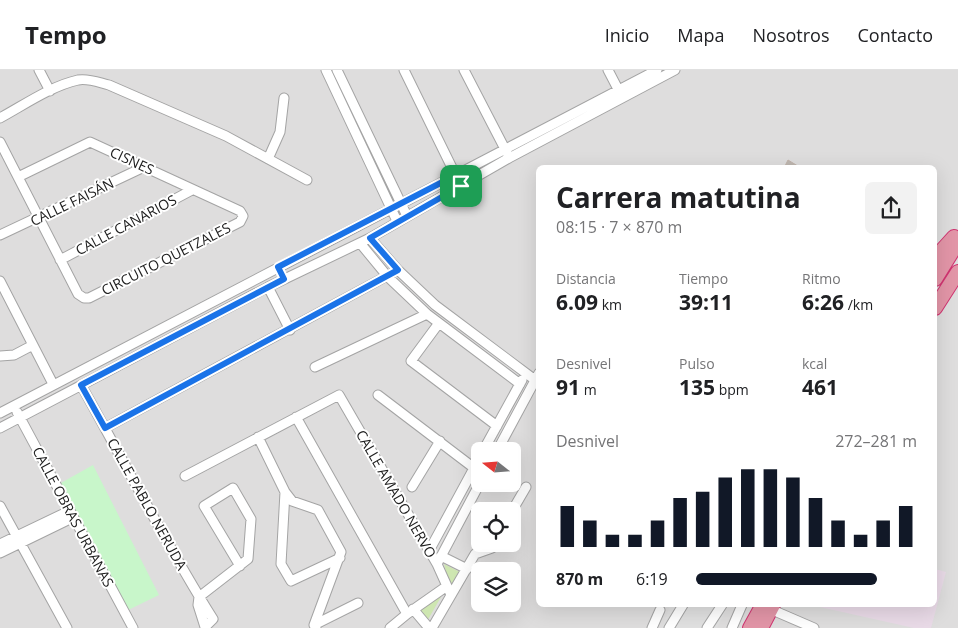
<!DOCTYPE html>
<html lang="es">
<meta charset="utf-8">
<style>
body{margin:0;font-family:"Open Sans",sans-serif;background:#f2f2f2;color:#202124;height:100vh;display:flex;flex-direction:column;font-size:19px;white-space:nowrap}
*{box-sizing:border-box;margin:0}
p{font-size:16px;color:#757577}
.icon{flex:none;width:28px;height:28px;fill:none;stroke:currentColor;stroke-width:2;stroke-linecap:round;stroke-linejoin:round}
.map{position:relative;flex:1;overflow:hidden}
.sheet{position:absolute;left:536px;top:95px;width:401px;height:442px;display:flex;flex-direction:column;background:#fff;border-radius:8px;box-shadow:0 5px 20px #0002}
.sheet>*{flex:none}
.needle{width:32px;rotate:287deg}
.tools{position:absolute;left:471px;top:372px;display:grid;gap:10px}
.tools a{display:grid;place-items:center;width:50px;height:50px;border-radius:8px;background:#fff;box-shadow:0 5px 20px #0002;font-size:25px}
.pin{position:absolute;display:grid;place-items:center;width:42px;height:42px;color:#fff;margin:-21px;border-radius:10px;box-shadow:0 2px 8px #0006}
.round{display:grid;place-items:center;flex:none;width:52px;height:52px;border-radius:8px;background:#f2f2f2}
.summary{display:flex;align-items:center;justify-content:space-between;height:85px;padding:0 20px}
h1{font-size:28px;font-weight:700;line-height:38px}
.figures{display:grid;grid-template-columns:repeat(3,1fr);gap:8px;height:85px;padding:5px 20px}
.figures div{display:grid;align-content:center}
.figures b{font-size:21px;font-weight:700}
.figures small{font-size:14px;font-weight:400}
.figures p{font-size:14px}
.chart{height:140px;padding:10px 20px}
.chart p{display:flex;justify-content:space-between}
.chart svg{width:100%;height:90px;margin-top:5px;stroke:#111827;stroke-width:6}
ul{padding:0 20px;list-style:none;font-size:16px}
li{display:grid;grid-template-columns:80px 60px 1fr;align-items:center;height:38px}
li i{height:12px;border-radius:6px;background:#111827}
header{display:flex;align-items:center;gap:30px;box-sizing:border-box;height:70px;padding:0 25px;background:#fff;border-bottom:1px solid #e0e0e0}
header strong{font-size:24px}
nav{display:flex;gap:28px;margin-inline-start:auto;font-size:18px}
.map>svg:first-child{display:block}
.residential{fill:#dedddd;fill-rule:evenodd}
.industrial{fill:#e9dae7}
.grass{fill:#cee6b1}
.park{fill:#c8f6ca}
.parking{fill:#e0e0e0}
.building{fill:#bdb6b0;stroke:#c1b3ab}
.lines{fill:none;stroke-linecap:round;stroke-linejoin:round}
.minor-casing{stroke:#a4a4a4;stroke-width:11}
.highway-casing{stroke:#d03370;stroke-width:16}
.minor{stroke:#fff;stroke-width:9}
.highway{stroke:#e295a7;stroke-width:14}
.route-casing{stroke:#fff;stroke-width:10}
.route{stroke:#1a73e8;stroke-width:6}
.labels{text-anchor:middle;stroke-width:4;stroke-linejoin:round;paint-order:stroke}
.street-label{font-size:14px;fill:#202020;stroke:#fff}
</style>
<header>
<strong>Tempo</strong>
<nav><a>Inicio</a><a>Mapa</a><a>Nosotros</a><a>Contacto</a></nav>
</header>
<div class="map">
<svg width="958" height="558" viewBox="0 0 958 558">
<rect width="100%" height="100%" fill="#f0ede8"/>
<path class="residential" d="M0,0H958V558H0ZM539,98H935V535H539ZM480,381H512V414H480ZM480,441H512V474H480ZM480,501H512V534H480Z"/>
<path class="industrial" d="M935,499L946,502L931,558H914L811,535H935Z"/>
<path class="grass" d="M444,494L460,502L450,517Z
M440,522L441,527L426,553L416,540Z"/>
<path class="park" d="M93,395L159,525L124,542L59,414Z"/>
<path class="parking" d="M670,535H729L717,558H662Z"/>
<path class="building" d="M788,90L801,98H784Z"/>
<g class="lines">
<g class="minor-casing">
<path id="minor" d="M39,0L50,21
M326,0L397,151
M337,0L407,146
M404,0L458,110
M464,0L507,83
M608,0L620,23
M0,48C24,35 51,16 78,10C89,8 100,13 109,15L226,66L307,110
M0,72L78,224L84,228H89L240,152L243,146L240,141L90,72L18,107
M268,89L280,62L284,28
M0,165L144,97
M370,168L398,200L435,235L535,310
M360,173L388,207L427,244L520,314
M60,190L192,120
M0,211L53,314
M268,217L290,260
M439,253L411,291L497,356
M0,286L14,285L33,275
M315,297L427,244
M81,315C125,393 165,473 213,549L205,557L198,535L199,527L248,489L251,449L233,418L204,436L240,496
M378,325L474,398
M17,342L133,558
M0,343L657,0
M296,347L407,544
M0,358L268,217L370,168L509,88L675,0
M105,358L398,200
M258,367L285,422L292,431L318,440L341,482L314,555L316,558
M483,381L522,310
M497,381L539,303
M185,406L339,325L437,494L451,525
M412,417L440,371
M285,422L281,494L291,511L340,488
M0,436L67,558
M512,441L526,417
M0,474L69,441
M429,481L480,387
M0,483L72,448
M441,486L467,499
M437,494L480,413
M413,539L429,558
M777,542L814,558
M314,555L358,533
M390,558L407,544L447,516
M432,558L475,484L492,478L494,474
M652,558L660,540
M669,558L683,535
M707,558L722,535
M732,558L742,535"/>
</g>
<g class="highway-casing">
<path id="highway" d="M935,188L954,167
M935,209L958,172
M935,238L958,202
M750,558L761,538
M761,558L773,535"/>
</g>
<use href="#minor" class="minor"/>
<use href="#highway" class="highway"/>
</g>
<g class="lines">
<g class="route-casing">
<path id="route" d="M456,105L461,116L370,168L398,200L105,358L81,315L284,209L278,197Z"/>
</g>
<use href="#route" class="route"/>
</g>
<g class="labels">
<g class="street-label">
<text transform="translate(132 91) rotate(25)" y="5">CISNES</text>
<text transform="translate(72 132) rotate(-26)" y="5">CALLE FAISÁN</text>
<text transform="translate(126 155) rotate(-28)" y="5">CALLE CANARIOS</text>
<text transform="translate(166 189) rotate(-27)" y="5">CIRCUITO QUETZALES</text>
<text transform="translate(396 424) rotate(60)" y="5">CALLE AMADO NERVO</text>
<text transform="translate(147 434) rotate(61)" y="5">CALLE PABLO NERUDA</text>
<text transform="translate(73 447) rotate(62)" y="5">CALLE OBRAS URBANAS</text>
</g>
</g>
</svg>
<div class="tools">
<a><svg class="needle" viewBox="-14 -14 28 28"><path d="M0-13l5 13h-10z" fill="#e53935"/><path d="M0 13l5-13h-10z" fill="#757577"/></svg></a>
<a><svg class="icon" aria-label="locate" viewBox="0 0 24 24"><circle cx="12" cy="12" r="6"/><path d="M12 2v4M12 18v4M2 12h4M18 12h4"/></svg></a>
<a><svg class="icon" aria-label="layers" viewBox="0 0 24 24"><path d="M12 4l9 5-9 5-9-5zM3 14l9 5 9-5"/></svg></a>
</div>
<div class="pin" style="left:461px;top:116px;background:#1e9e55"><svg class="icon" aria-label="arrive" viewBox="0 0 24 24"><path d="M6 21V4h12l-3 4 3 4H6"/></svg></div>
<section class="sheet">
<div class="summary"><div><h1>Carrera matutina</h1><p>08:15 · 7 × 870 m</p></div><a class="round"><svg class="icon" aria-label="share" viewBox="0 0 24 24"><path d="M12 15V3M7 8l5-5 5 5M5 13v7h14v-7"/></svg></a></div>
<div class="figures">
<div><p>Distancia</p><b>6.09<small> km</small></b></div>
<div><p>Tiempo</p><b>39:11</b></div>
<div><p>Ritmo</p><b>6:26<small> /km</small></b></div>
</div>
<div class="figures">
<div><p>Desnivel</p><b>91<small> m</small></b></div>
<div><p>Pulso</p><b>135<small> bpm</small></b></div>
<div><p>kcal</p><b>461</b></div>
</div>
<div class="chart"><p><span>Desnivel</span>272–281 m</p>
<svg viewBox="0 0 160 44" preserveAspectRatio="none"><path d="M5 44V24M15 44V31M25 44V38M35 44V38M45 44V31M55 44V20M65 44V17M75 44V10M85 44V6M95 44V6M105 44V10M115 44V20M125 44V31M135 44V38M145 44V31M155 44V24"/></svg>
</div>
<ul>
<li><b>870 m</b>6:19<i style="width:82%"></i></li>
</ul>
</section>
</div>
